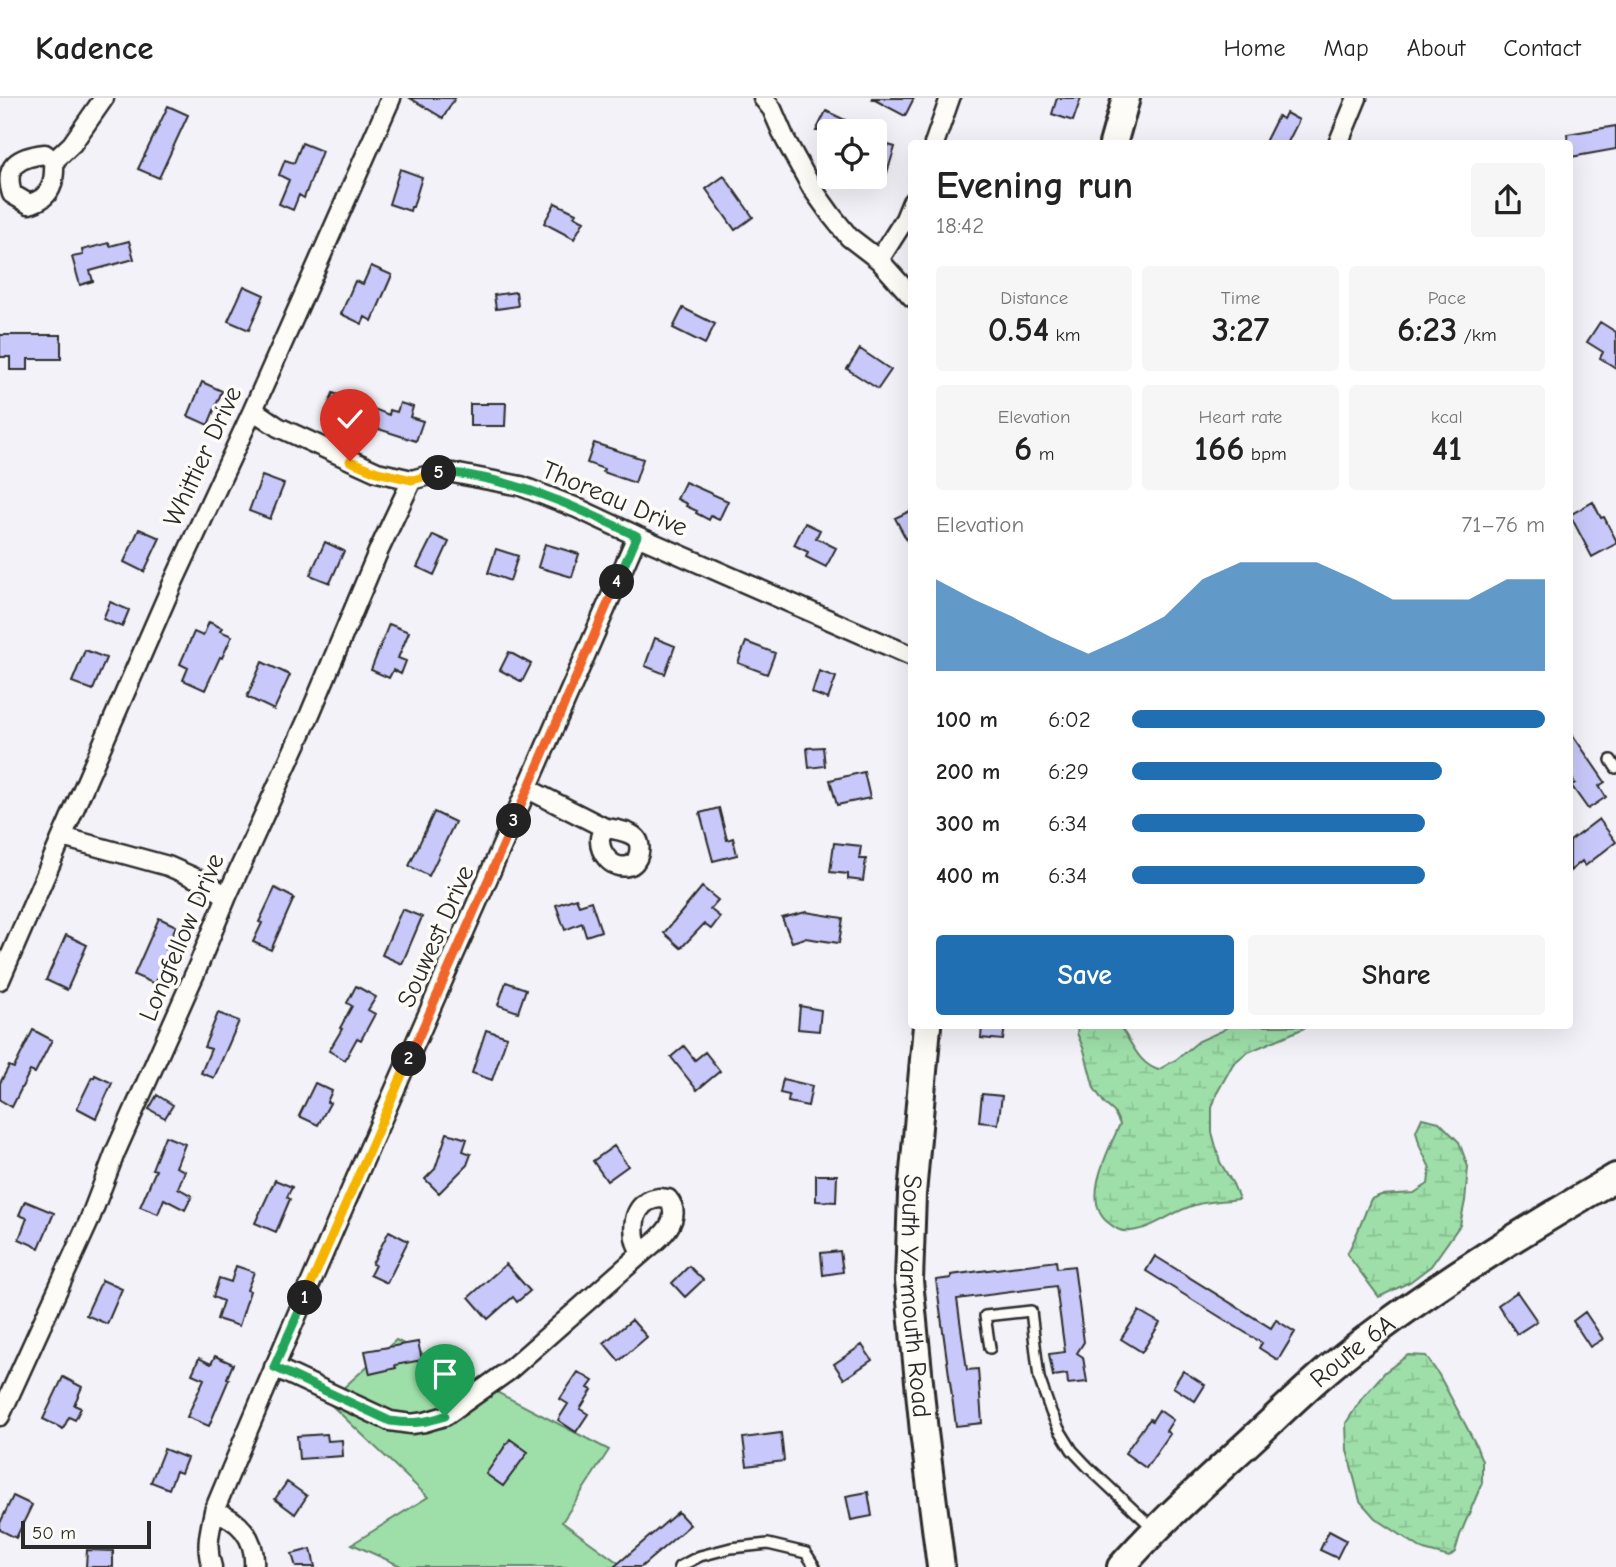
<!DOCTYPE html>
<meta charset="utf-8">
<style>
body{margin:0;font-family:"Comic Neue",sans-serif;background:#f6f6f6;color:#222;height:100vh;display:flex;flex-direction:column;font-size:26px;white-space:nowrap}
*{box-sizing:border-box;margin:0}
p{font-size:23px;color:#767676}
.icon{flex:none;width:38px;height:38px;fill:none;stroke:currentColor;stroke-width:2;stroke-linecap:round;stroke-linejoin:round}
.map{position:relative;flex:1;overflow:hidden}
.side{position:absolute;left:908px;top:42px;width:665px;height:889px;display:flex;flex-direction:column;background:#fff;border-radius:7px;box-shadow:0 7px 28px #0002}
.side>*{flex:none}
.controls{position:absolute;left:817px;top:21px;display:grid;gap:14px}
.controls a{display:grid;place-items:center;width:70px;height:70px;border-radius:7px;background:#fff;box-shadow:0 7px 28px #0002;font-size:35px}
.scale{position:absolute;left:21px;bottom:18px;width:130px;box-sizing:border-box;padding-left:7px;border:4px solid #2b2b2b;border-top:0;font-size:19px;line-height:24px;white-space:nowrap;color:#2b2b2b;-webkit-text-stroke:5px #fdfcf7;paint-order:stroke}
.pin{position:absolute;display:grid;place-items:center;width:60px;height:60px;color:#fff;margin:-72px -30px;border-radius:50% 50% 50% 0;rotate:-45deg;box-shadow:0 0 7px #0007}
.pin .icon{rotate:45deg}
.km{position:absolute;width:35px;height:35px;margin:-18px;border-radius:50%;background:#222;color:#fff;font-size:19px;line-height:35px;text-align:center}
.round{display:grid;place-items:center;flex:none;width:74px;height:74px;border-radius:7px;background:#f6f6f6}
.overview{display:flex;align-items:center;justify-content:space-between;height:119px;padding:0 28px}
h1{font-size:38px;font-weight:800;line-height:52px}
.stats{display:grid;grid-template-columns:repeat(3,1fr);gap:10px;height:119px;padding:7px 28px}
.stats div{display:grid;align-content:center;border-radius:7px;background:#f6f6f6;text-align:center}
.stats b{font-size:35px;font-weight:800}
.stats small{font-size:19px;font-weight:400}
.stats p{font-size:19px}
.chart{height:196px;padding:14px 28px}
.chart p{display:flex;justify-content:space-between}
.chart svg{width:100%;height:126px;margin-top:7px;fill:#1f6fb2;opacity:.7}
.action{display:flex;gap:14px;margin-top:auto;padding:14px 28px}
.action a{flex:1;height:80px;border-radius:7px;background:#1f6fb2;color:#fff;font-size:28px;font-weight:800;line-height:80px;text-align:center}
.action a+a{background:#f6f6f6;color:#222}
ul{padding:0 28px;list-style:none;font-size:23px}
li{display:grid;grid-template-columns:112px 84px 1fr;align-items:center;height:52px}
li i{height:18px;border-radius:9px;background:#1f6fb2}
header{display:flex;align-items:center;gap:42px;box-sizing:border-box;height:98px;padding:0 35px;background:#fff;border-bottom:2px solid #e0e0e0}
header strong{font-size:33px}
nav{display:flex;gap:38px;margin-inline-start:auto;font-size:24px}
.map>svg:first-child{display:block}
.green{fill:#9edfa9;stroke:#64856a;stroke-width:2}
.wetland{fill:url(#wetland-marsh);stroke:#64856a;stroke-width:2}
.building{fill:#c8c8fa;stroke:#2b2b2b;stroke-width:2}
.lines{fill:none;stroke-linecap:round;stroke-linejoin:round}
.service-casing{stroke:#2b2b2b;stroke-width:14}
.minor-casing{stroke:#2b2b2b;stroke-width:23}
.secondary-casing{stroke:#2b2b2b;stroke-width:32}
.service{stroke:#fdfcf7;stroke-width:9}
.minor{stroke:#fdfcf7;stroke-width:18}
.secondary{stroke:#fdfcf7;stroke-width:26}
.split-1-casing{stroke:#fff;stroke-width:14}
.split-2-casing{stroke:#fff;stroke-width:14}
.split-3-casing{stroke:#fff;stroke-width:14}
.split-4-casing{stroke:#fff;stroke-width:14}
.split-5-casing{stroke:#fff;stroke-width:14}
.split-6-casing{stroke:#fff;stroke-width:14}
.split-1{stroke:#22a559;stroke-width:9}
.split-2{stroke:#f5b400;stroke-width:9}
.split-3{stroke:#f0652b;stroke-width:9}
.split-4{stroke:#f0652b;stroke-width:9}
.split-5{stroke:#22a559;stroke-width:9}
.split-6{stroke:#f5b400;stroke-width:9}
.labels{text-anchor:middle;stroke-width:7;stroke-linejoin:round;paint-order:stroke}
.street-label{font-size:26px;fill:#2b2b2b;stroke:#fdfcf7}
</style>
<header>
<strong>Kadence</strong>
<nav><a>Home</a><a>Map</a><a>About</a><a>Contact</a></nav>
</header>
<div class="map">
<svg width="1616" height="1469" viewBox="0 0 1616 1469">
<defs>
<pattern id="wetland-marsh" width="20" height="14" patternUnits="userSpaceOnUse" patternTransform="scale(1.75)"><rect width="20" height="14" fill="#9edfa9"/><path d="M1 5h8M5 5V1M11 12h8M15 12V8" fill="none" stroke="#88c092"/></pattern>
</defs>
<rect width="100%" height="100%" fill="#f2f2f8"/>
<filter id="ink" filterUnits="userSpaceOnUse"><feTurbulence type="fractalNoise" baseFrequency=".0143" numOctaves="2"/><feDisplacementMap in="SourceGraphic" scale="14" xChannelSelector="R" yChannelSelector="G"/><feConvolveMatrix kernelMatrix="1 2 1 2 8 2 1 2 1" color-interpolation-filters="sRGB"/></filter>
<g filter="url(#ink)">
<path class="green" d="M396,1242L609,1352L562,1424L624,1469H403L352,1446L428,1399L328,1304Z"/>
<path class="wetland" d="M1078,928H1119C1133,944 1136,964 1158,972L1177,961L1199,943L1222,933L1228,928H1307L1302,931L1246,955L1233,966L1217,995L1212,1010V1034L1220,1064L1233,1086L1239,1101C1225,1103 1209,1103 1195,1107C1172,1113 1154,1131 1130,1133C1121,1134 1116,1131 1110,1126C1079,1105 1109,1051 1120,1026L1114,1014L1105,1006L1094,990L1084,952L1077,935Z
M1422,1020L1439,1024L1459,1044L1468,1069L1465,1103L1460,1127L1431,1168L1410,1184L1379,1199L1347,1156C1357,1138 1363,1119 1371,1101L1381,1097L1414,1095L1428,1086L1430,1070L1420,1049L1416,1033Z
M1408,1257L1426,1258L1439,1277L1475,1345L1482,1363V1385L1460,1437L1455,1454L1449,1459L1424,1452L1375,1420L1360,1403L1347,1352L1346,1325L1362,1300L1385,1274Z"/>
<path class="building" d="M410,0H455L443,20Z
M871,0H914L905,18Z
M1057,0H1081L1073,23L1052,16Z
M168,8L188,17L159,80L138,71Z
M826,13L868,33H816Z
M1286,15L1299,22L1287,46H1264L1278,18L1283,21Z
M1616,28V51L1571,59L1570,46H1568L1567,36Z
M875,43L895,49L886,78L875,74Z
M302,45L322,53L304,100L299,97L293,112L279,106L289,82L279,77L285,62L294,65Z
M400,71L422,79L413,109H411L410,113L389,106Z
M724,78L753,119L735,132L706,91Z
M555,105L576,115L574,118L584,123L574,141L544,125Z
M129,143L134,161L90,173L93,183L80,187L72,159L83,157L82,152L109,145L110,148Z
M371,168L392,177L372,223L365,219L362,226L341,216L355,183L363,186Z
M244,188L264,197L249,232L228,223Z
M516,194L518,208L496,211L494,197Z
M683,210L715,226L705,246L673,230Z
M1600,224L1616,234V270L1600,260L1603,254L1587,244Z
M0,237H61V261H28V272H10V259H0Z
M860,251L891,272L878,291L847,271Z
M202,284L222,293L208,327L188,318Z
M333,295L389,317L390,312L397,314L400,305L413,309L410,319L423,323L416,343L360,325L359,329L325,316Z
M487,305H506L505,328H470V306H487Z
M594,345L643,361L635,385L603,374L604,371L587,365Z
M262,378L284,386L270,421L249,413Z
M685,384L728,403L719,422L711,418L709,422L696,415L697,413L686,408L687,406L677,401Z
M1593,404L1601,420L1604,419L1616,442V446L1592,459L1570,417Z
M912,412V452L895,420Z
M805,425L820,432L816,440L836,450L826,469L806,459L808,454L794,447Z
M139,431L160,440L144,474L124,464Z
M433,437L449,444L434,477L417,469Z
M325,444L344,453L330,485L310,477Z
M545,446L579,456L572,479L538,469Z
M496,451L518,458L510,483L488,475Z
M110,504L129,512L122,529L103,521Z
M209,524L222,530L220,533L232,538L222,560L220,559L205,592L183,582L188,570L180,566L194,534L203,538Z
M389,526L409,534L398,560L406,563L401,576L393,572L389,580L371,572Z
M655,540L675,548L665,576L645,568Z
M746,544L775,555L767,576L738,565Z
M85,552L106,560L93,592L72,584Z
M509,554L531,566L522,584L500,572Z
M262,564L290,577L274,612L247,599Z
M819,573L836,579L828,601L812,595Z
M1570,633L1605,684L1599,688L1606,699L1588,711L1571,687L1575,685L1570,677Z
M823,649L825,668L809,670L807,650Z
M864,674L870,700L837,707L830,682Z
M719,710L727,742L733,740L737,757L713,763L700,715Z
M434,714L455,724L429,778L409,768Z
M1599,721L1616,744L1585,768L1582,763L1570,773V743Z
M834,745L861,748L859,761H866L863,783L848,781V776L830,774Z
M702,789L718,802L710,811L720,819L711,831L704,826L681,850L664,835Z
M275,790L294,800L271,852L253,844L262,825L259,824Z
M576,800L579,807L591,803L601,833L586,838L582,825L565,832L556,807Z
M402,811L422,819L402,866L382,857Z
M806,814L843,820L839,845L805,840L792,844L782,820Z
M159,820L176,828L166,851L170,852L155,886L134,877Z
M66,837L87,847L67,892L46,882Z
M506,884L526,891L518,914L498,907Z
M356,888L376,899L368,912L375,916L361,942L357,940L345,962L329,953L342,931L340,930L352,908L347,905Z
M800,908L821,912L819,933L798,931Z
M218,915L239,923L214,980L201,975L211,951L204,949Z
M982,928H1005L1003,942L981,940Z
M33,932L52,942L35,975L30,973L12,1009L0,1002V985L9,968L14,970Z
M486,932L507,939L492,982L472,975Z
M684,948L695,962L705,954L720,973L697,992L671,959Z
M95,977L112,985L96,1020L77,1010L92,979L94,980Z
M783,981L812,988L808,1008L788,1004L789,997L780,995Z
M315,985L332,993L327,1004L330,1005L318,1027L299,1018Z
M982,996L1002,998L998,1026L979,1024Z
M157,997L173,1007L165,1020L149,1011Z
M447,1035L467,1041L463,1053L471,1056L467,1067L439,1095L425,1081L435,1071Z
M165,1038L185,1046L176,1069L185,1073L178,1090L192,1098L185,1112L164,1101L158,1116L140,1109L156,1072L152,1071Z
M614,1048L628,1068L607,1083L593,1063Z
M816,1077H837L836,1104L816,1103Z
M275,1082L292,1089L287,1099L290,1101L276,1134L255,1125Z
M25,1103L54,1115L39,1150L19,1141L27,1120L19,1117Z
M389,1133L408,1143L387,1185L370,1177L375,1167L372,1166Z
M840,1153L843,1174L823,1177L821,1155Z
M1155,1158L1271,1230L1276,1222L1295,1234L1278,1262L1259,1250L1262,1245L1146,1173Z
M1056,1163L1057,1170L1074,1168L1084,1244L1077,1255L1083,1259L1087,1284L1068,1286L1067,1276L1053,1278L1049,1256L1065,1254L1056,1188L957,1201L967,1272L978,1271L982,1325L956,1328L936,1182L951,1180V1177Z
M506,1166L530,1193L517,1204L513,1199L488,1221L469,1199Z
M236,1168L254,1174L247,1192L250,1193L239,1228L217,1221L223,1203L213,1199L219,1180L231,1184Z
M689,1168L703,1182L685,1199L672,1185Z
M102,1182L122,1191L107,1226L86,1217Z
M1517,1194L1537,1223L1517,1236L1498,1207Z
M1139,1213L1160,1225L1142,1254L1121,1241Z
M1585,1214L1603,1241L1590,1249L1573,1223Z
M632,1222L647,1239L619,1263L604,1245Z
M418,1244L422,1262L395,1267L396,1270L370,1276L365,1253Z
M862,1247L872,1262L844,1281L834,1266Z
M215,1258L233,1266L227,1280L229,1281L209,1328L187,1319L204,1281L192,1276L199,1260L211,1266Z
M1183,1273L1205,1287L1195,1303L1173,1289Z
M578,1274L593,1283L588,1290L592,1292L580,1311L588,1316L576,1334L558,1322L568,1306L560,1301Z
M63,1279L82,1289L74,1307L81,1310L75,1322L69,1319L63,1331L43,1321Z
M1159,1312L1173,1322L1166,1333L1170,1336L1146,1370L1125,1355L1145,1327L1150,1321L1152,1323Z
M781,1335L784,1363L747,1368L743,1340Z
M327,1336L328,1343L342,1342L343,1358L299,1361L297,1338Z
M510,1341L528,1354L503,1388L486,1376Z
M164,1351L187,1360L181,1375L176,1373L169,1391L151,1384Z
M287,1384L307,1398L295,1416L275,1401Z
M868,1394L872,1418L851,1422L846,1398Z
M13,1398L32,1407L16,1440L0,1432V1425Z
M678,1414L690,1427L641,1469H614Z
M1329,1433L1346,1442L1337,1460L1320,1452Z
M311,1451L315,1469H296L292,1456Z
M87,1452L113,1453V1469H86Z"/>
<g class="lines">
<g class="service-casing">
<path id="service" d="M1611,662L1616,670
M990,1250L985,1218L1031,1213L1039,1280L1051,1314L1059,1331L1072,1352L1088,1369L1154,1431
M679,1469L700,1458L731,1450L768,1446L806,1455L815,1469"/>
</g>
<g class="minor-casing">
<path id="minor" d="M763,0L772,11L785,41L812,90L832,118L849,139L879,162L912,199
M934,46L950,0
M1338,46L1357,0
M54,63L45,56C19,59 3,67 12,96L29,106C52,100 55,84 54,63L72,46L104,0
M879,162L905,121L912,104
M253,312L278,329L377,374L412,382L440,374L453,375L521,388L577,410L637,438L912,558
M528,691L603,729
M603,729C613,732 628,732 636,740C643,747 639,766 628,768C612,772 599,755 600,740C600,738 603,732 603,729Z
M227,798L202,783L168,768L62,739L172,487L253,312L391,0
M0,882L62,739
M659,1100L668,1101C685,1122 658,1142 642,1155C632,1143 631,1118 643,1107C648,1102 653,1101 659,1100Z
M274,1269L390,1323L411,1326L425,1324L445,1318L507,1274L642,1155
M0,1318L89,1123L115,1055L196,873L227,798L310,616L378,454L412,382
M214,1413C350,1086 497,764 637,438
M212,1469C205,1449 210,1433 214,1413C240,1422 256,1441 254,1469"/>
</g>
<g class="secondary-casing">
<g id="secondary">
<path d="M1113,46L1126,0"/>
<path id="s1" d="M927,928L912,1096L909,1183L924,1334L941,1469"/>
<path id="s2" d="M1121,1469C1156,1429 1196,1393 1235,1357C1278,1318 1319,1276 1366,1241C1445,1181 1531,1129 1616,1079"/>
</g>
</g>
<use href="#service" class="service"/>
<use href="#minor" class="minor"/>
<use href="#secondary" class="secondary"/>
</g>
</g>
<g class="lines" filter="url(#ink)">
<g class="split-1-casing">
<path id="split-1" d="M305,1200L274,1269L390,1323C412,1326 424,1325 445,1318"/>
</g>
<g class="split-2-casing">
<path id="split-2" d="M305,1200L409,961"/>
</g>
<g class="split-3-casing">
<path id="split-3" d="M409,961L514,723"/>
</g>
<g class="split-4-casing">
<path id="split-4" d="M514,723L617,484"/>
</g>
<g class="split-5-casing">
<path id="split-5" d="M439,375C457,374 474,378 492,382C543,393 590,416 637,438L617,484"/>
</g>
<g class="split-6-casing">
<path id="split-6" d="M350,363L377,374L412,382L439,375"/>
</g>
<use href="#split-1" class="split-1"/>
<use href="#split-2" class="split-2"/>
<use href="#split-3" class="split-3"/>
<use href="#split-4" class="split-4"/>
<use href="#split-5" class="split-5"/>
<use href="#split-6" class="split-6"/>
</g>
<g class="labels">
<g class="street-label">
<text transform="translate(202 358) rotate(-65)" y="9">Whittier Drive</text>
<text transform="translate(615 400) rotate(23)" y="9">Thoreau Drive</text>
<text transform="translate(435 838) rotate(-66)" y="9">Souwest Drive</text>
<text transform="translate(181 839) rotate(-67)" y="9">Longfellow Drive</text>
<text dy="9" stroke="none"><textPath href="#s1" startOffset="271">South Yarmouth Road</textPath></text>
<text dy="9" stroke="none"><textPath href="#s2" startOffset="317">Route 6A</textPath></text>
</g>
</g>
</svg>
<div class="controls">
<a><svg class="icon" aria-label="locate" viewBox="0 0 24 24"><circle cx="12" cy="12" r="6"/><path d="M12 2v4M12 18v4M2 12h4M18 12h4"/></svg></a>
</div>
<div class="scale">50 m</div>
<div class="pin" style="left:445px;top:1318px;background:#1e9e55"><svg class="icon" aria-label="arrive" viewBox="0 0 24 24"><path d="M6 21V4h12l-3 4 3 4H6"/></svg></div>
<div class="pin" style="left:350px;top:363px;background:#d93025"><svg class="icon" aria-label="check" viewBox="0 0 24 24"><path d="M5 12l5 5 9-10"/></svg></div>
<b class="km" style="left:305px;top:1200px">1</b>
<b class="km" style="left:409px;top:961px">2</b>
<b class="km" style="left:514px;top:723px">3</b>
<b class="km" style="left:617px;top:484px">4</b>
<b class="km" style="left:439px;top:375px">5</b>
<section class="side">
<div class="overview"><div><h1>Evening run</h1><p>18:42</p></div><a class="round"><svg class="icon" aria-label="share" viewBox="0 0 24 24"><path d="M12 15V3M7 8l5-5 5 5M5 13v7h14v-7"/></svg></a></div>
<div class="stats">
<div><p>Distance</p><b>0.54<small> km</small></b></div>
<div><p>Time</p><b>3:27</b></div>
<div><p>Pace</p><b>6:23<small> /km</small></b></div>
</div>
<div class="stats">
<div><p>Elevation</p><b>6<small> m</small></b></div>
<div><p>Heart rate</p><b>166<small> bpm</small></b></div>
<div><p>kcal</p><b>41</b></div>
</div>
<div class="chart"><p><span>Elevation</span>71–76 m</p>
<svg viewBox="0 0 160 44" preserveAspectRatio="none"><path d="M0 44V12L10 19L20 25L30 32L40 38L50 32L60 25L70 12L80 6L90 6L100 6L110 12L120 19L130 19L140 19L150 12L160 12V44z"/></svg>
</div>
<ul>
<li><b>100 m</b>6:02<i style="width:100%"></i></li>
<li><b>200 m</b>6:29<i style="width:75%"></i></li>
<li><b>300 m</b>6:34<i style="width:71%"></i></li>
<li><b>400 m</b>6:34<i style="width:71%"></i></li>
</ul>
<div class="action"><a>Save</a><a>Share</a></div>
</section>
</div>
